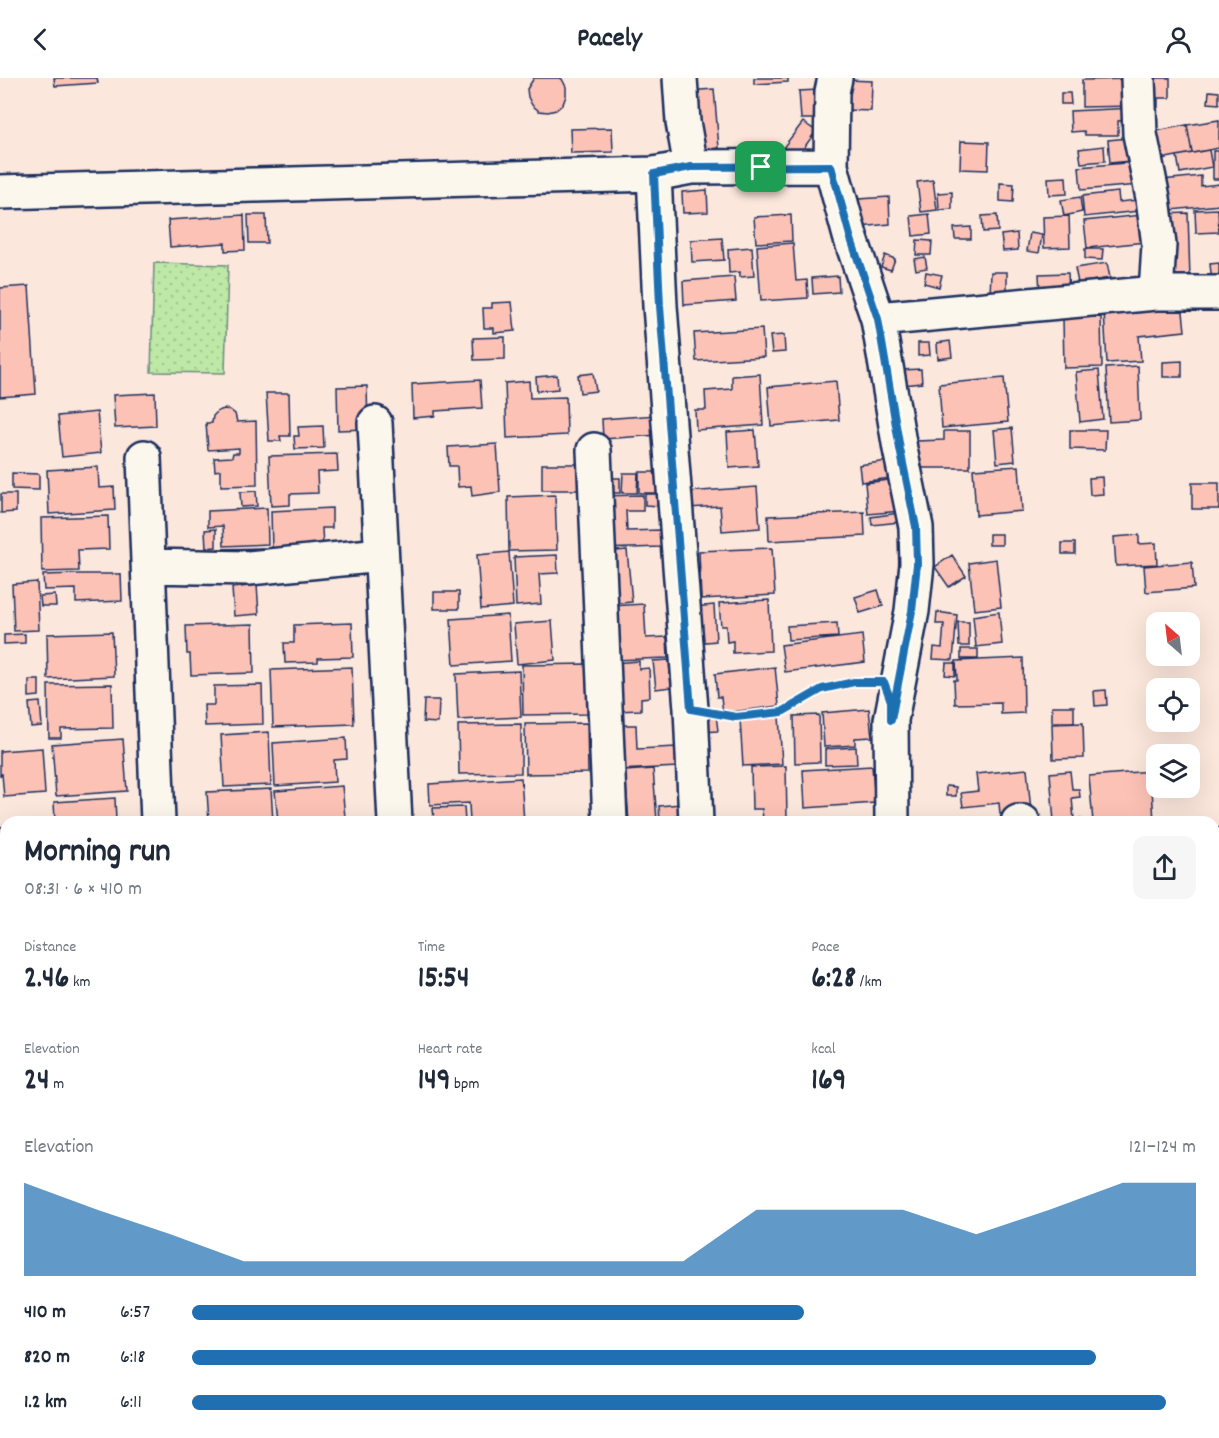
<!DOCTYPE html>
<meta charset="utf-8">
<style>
body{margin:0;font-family:Dekko,sans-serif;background:#f6f6f7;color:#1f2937;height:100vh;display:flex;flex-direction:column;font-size:22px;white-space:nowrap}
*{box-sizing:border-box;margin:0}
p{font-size:20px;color:#747a83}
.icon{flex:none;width:33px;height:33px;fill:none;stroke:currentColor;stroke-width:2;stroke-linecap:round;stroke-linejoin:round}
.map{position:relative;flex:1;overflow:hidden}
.drawer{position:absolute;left:0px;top:738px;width:1220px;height:622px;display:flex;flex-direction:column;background:#fff;border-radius:18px 18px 0 0;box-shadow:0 6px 24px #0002}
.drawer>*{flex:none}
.needle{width:39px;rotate:332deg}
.buttons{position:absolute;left:1146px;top:534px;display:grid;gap:12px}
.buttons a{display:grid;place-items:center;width:54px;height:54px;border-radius:12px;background:#fff;box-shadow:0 6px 24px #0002;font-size:30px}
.pin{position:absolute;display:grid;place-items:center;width:51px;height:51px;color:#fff;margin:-26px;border-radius:12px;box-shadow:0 3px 9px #0006}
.round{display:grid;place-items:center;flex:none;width:63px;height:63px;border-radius:12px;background:#f6f6f7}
.overview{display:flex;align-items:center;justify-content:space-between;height:102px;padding:0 24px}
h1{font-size:33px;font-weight:700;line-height:45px}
.figures{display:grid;grid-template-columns:repeat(3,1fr);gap:9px;height:102px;padding:6px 24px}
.figures div{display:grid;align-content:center}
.figures b{font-size:30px;font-weight:700}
.figures small{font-size:16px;font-weight:400}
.figures p{font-size:16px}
.chart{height:168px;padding:12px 24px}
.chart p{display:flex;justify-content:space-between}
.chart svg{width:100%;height:108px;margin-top:6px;fill:#1f6fb2;opacity:.7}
ul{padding:0 24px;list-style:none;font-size:20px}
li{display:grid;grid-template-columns:96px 72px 1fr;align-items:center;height:45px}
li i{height:15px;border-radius:8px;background:#1f6fb2}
header{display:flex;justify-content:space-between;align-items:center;height:78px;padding:0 24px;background:#fff;font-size:27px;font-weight:700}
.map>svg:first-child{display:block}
.grass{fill:url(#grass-dots);stroke:#6c8c82;stroke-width:1.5}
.building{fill:#fdc2b6;stroke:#1b2f5e;stroke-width:1.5}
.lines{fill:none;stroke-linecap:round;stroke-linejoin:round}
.minor-casing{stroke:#1b2f5e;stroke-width:38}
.path{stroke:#1b2f5e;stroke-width:4;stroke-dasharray:6 4.5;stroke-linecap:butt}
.minor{stroke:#fbf7ec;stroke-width:33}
.route-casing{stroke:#fff;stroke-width:12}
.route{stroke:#1f6fb2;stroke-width:8}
</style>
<header><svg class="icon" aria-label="back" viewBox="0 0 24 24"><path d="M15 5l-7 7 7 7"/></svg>Pacely<svg class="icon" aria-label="person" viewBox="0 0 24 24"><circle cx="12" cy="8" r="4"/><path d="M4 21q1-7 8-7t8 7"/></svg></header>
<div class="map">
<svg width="1219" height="1360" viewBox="0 0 1219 1360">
<defs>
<pattern id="grass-dots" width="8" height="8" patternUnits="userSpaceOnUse" patternTransform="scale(1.5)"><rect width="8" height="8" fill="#bde8a5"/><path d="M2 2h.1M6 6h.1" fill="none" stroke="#a2c790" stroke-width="1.8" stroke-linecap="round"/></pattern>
</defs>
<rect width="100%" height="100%" fill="#fce7dc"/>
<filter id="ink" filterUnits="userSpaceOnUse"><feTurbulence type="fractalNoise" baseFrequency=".0167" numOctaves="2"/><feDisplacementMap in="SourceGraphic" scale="12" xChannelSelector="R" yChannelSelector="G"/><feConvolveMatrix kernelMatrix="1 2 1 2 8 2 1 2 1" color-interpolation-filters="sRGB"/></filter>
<g filter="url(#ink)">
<path class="grass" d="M154,185L228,187L225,295L151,294Z"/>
<path class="building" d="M54,0H97L98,5L55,8Z
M534,0H560L562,1L566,9V18L563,26L556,32L548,34L539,33L532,27L528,19L527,11Z
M754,0H788V4L754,6Z
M1144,0H1170V20H1158V29H1144Z
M1133,1L1134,28L1082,29V2Z
M847,2L872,3L871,33L845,32Z
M714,11L719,70L693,73L687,13Z
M818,12L819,41H801L799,13Z
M1209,13L1219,14V26L1208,25Z
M1061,15H1070L1071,26H1061Z
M1134,30V42L1118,43V57H1085L1084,53L1071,54L1070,33Z
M1219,42V70L1192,75L1187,47Z
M803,44L816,53L796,81L782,71Z
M1187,47L1192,75L1156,82L1151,54Z
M612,50L613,74L571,75L570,51Z
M1138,59L1140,82L1110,85L1108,62Z
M961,63L989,64L988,92L960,91Z
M1104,68L1105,83L1081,85L1079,71Z
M1209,72L1212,89L1180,95L1177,78Z
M1213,73H1219V101H1213Z
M1137,84L1139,107L1081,112L1079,89Z
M1201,98V108L1219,106V127L1162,133V102Z
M1066,99L1067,116L1049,117L1048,100Z
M933,102L937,132L921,134L917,104Z
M1000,105L1014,106L1013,124L1000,123Z
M707,112L708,134L683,135L682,114Z
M952,114V131L939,132L938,115Z
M1118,114L1119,124L1138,122L1139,133L1084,139L1082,118Z
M889,119L890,146L860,149L859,121Z
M1080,119L1082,134L1064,138L1061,122Z
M1218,131L1219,154L1196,155L1195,132Z
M1188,135L1190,201L1163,202L1162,136Z
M929,136L931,156L913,158L911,138Z
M1152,136L1155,163L1087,170L1084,143Z
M244,137L245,172L225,173V165L170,169L168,142Z
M248,137H266L267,165H249Z
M791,137L792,163L756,165L754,139Z
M997,137L998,153L983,154L982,138Z
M1069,138L1070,169L1044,170L1043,139Z
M971,149V161H955L954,150Z
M1017,155L1018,172L1003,173L1001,157Z
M1030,155L1042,157L1039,175L1027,173Z
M722,160L724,182L692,184L691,162Z
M917,162L932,163L931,177H916Z
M793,165L796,203L807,202L808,220L761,223L757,168Z
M752,169L754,198L740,199V194L729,195L728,171Z
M1085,171H1103L1102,182L1085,181Z
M885,177L895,181L891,192L881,189Z
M925,179L927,190L916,192L914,181Z
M1107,185L1110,200L1078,205L1075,190Z
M1219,185V204H1212L1210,186Z
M926,194L942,197L939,209L924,205Z
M991,194H1007V218L990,217Z
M1068,195L1069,214L1040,215L1039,196Z
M838,198L839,214L813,216L812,200Z
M734,199L736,223L684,227L683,203Z
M29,208L36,316L0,319V210Z
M512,224L515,253L494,255V250H484L483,230H492V225Z
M1182,225L1185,253L1139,258L1141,283L1107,285L1104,234Z
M1101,239L1102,289L1064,290L1063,240Z
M762,251L764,279L696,283L694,255Z
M784,257L785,274L772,275L770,258Z
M505,259V281L474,282L473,260Z
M950,263L952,279L938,281L937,265Z
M918,265H929L930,277L918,278Z
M1182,283V299H1163V284Z
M1138,288L1140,342L1109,344L1106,290Z
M921,291L922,305L903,307L901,292Z
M1099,292L1103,341L1080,344L1076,294Z
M593,295L596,313L580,315L578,297Z
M760,296L763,347L696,352L695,332H706L705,313L732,311V298Z
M557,297L558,311L537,313L536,299Z
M1004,300L1008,344L942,350L939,306Z
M480,302L482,330L435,333V338L413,340L412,306Z
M529,303L530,320L566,319L567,357L507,360L505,305Z
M836,303L839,342L771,348L768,309Z
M367,308L368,351L338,352L337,309Z
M155,315L156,348L115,350L113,317Z
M266,315H289L290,358H280L281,363H269Z
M224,331L230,332L235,336L237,344L256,343L257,407L221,408V392L215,393L214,380L232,379L233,375H239V370L208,372L206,345H212L213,338L218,333Z
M97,334L101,375L62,379L58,338Z
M657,337L658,357L603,361L602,341Z
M323,348L324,370L295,371L294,358H299L298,349Z
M1012,350L1015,383L997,385L994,352Z
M755,352L758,388L729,390L727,354Z
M1070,352H1106L1105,372L1070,371Z
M944,353H970V390H916V363L944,362Z
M497,366L500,414L472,418L471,408L458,409L457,388H449L448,369Z
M337,376L338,393L317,394L318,415L290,416V427L271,428L269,378Z
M895,382L898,399L861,404L859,387Z
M542,386H578V412H542Z
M1019,388L1022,433L976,437L973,391Z
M98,389L99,410L114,409L115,432L49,436L47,392Z
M639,394H665V415H639Z
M12,395L39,396V412L12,411Z
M623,395H638L637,415H622Z
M1102,399L1103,416L1090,417L1089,400Z
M605,400H620V415H604Z
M897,401L901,433L868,436L865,405Z
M1192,405H1219V431H1192Z
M757,409L760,450L722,453L720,428L688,430L687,414Z
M256,413L257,428L241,429L240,414Z
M1,416H16V434L1,435Z
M645,416H661L660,428L645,427Z
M555,417L557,472L509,473L508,419Z
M643,417V433H626L627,453L660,452L661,469L601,471L599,418Z
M267,430L268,466L224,468L223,448L208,449V433Z
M332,430V450H322L323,470L272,472L271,433Z
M864,434L865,458L769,463L768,438Z
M899,435L900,444L872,447L871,439Z
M108,438L109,471L78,472L79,493L42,494L41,440Z
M216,451V469L206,470L205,452Z
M989,456H1002V467H989Z
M1139,457V466L1156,465L1157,486L1116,488L1114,459Z
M1062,465H1075V476H1062Z
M263,470V485L218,486V471Z
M772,470L775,517L701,521L699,473Z
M627,472L632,524L609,526L604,474Z
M509,474L513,528L481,531L477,477Z
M557,477L558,495L539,496L541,526L516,528L514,479Z
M952,477L966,498L949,509L935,489Z
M996,481L1001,529L974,532L969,485Z
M1192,484L1194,510L1146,514L1144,488Z
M79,496H121L122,523L76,525V511L44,512L43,497Z
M37,504L39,552L14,553L12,506Z
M257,507L259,536L234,538L232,510Z
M878,512L883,528L860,535L855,519Z
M434,514H459V531H434Z
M55,517L56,528H41L40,518Z
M769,522L771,573L733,575V563L727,564L726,548H721L719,525Z
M644,526L646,560L667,559L668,580L613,582L611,528Z
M714,527L716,563L696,565L694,529Z
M937,534L957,537L953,582L933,581L934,569L942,570L944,546H936Z
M999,534L1002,566L976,569L973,538Z
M508,537L511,583L454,587L451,541Z
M552,543L555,582L517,586L514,546Z
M958,544H969V568H959Z
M352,545L353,579L318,580V584L285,585L284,565H294V547Z
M837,545L838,559L788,562L787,548Z
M253,546L254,595L191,597L190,576H187L186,548Z
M112,554L114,598L48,601L47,556Z
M25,556V565L4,566V557Z
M862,557L865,584L785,594L781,567Z
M961,571H978V581H961Z
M1023,580L1024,635L1001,636V625L955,626L954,602H957L956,583Z
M669,582L671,609L656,611L653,583Z
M639,583V591L649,590L650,619L641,620V632L616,633L613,585Z
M946,585H955V598L945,597Z
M588,586V636L523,637L522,587Z
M352,589L354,646L273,649L271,592Z
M775,589L779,628L723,635L721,619H717L715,596Z
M519,593L521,639L458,642L456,596Z
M29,602H39V618L29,619Z
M112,606L113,650L61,651V660H49L48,607Z
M262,607L263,646L205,648L204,627H214V608Z
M1106,612L1107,627L1095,628L1094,613Z
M424,622H439L438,645L423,644Z
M40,624L42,648L31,649L29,625Z
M1052,628H1074V644H1052Z
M869,631L872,659L855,660V667L824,669L822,635Z
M716,637L718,653L701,654L699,638Z
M819,637L820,684L795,685L794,638Z
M779,638L782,686L743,688L740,641Z
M587,645L588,695L526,696L525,646Z
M1083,645L1084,680L1053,681L1052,646Z
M521,646V695L459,696L458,647Z
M616,647H636L637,671L677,669L678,689L618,692Z
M269,654L271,707L224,709L221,657Z
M346,660L347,681L334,682L335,704L275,708L273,665Z
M123,661L127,713L56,718L52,666Z
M856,669L857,686L825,687V671Z
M42,670L45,716L4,719L2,696L0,697V673Z
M786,688L787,741L763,742L762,731H752L751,689Z
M872,688L875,725L805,730L803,692Z
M653,691L657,743L629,744L625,693Z
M1027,691L1031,733L1000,736L999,725L963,729L961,715L978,713L976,696Z
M1070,693L1072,711H1079L1080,719L1072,720L1074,742L1081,741L1082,744H1054L1050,695Z
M1151,693L1154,744H1093L1089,698Z
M521,700L524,744H470L469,725L430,727L429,706Z
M342,708L345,739L335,740V744H278L275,713Z
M946,708L956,709V718H946Z
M271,711L273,744H209L207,714Z
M115,720L116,744H55L54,724Z
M681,726L682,743L660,744L659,728Z
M464,729L465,744H434L433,730Z
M0,749H6V774H0Z
M0,835H6V864L0,865Z
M1219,892V911H1214V893Z
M0,893H6V930H0Z
M0,1024H6V1056H0Z
M0,1164H6V1222H0Z
M1214,1211H1219V1231H1214Z
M6,1226V1245L0,1246V1227Z
M6,1257V1286L5,1273H0V1258Z
M1214,1280H1219V1302H1214Z
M0,1346H6V1354H65V1360H0Z
M1219,1348V1360H1076V1354H1214V1349Z
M210,1354H227L228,1360H210Z
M267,1354H280L281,1360H255L254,1356Z
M499,1354H554V1360H498Z
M658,1354H691V1358L658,1359Z"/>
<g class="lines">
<g class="minor-casing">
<path id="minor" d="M680,0L683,44L691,89
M835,0L832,14L831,88L850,158L878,241L900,371L916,449L917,486L912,533L891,642L892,744
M1138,0L1140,56L1153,120L1159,167L1156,215
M654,96L660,228L691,631L696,744
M0,114L654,96L691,89L831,88
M878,241L1156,215H1219
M375,345L395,744
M594,372L610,744
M144,379L158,744
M149,488L249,490L381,477
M1018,744H1023
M1214,768H1219
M0,1077L6,1078
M166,1354V1360
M441,1354V1360
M642,1354L643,1360
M724,1354L725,1360
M914,1354V1360
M1057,1354V1360"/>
</g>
<path class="path" d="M718,636L736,639L782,634L822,611L854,604H871"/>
<use href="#minor" class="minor"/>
</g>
</g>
<g class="lines" filter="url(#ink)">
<g class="route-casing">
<path id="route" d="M831,88L850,158L878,241L900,371L916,449L917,486L912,533L891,642V623L884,604H854L822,611L782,634L736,639L691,631L660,228L654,96L691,89Z"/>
</g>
<use href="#route" class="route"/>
</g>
</svg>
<div class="buttons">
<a><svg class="needle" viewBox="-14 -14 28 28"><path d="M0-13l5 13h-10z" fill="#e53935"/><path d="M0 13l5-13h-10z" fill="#747a83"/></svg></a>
<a><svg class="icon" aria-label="locate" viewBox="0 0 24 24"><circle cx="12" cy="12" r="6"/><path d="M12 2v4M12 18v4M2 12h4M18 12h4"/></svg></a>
<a><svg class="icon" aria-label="layers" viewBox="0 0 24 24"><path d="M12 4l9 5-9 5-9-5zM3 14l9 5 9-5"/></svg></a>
</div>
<div class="pin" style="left:761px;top:89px;background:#1e9e55"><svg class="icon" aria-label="arrive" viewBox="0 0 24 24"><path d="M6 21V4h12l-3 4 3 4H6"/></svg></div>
<section class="drawer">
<div class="overview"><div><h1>Morning run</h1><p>08:31 · 6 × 410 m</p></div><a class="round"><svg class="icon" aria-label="share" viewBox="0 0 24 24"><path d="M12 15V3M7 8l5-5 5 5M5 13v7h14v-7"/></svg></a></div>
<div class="figures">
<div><p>Distance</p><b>2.46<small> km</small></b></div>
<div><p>Time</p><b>15:54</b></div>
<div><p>Pace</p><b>6:28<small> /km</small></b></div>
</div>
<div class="figures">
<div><p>Elevation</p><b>24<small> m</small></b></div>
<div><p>Heart rate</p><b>149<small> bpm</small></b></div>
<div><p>kcal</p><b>169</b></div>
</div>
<div class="chart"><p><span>Elevation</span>121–124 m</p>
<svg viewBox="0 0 160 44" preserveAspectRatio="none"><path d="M0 44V6L10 17L20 27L30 38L40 38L50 38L60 38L70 38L80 38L90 38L100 17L110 17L120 17L130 27L140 17L150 6L160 6V44z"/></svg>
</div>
<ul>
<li><b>410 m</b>6:57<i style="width:61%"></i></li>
<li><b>820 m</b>6:18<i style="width:90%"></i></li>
<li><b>1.2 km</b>6:11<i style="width:97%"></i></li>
</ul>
</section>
</div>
